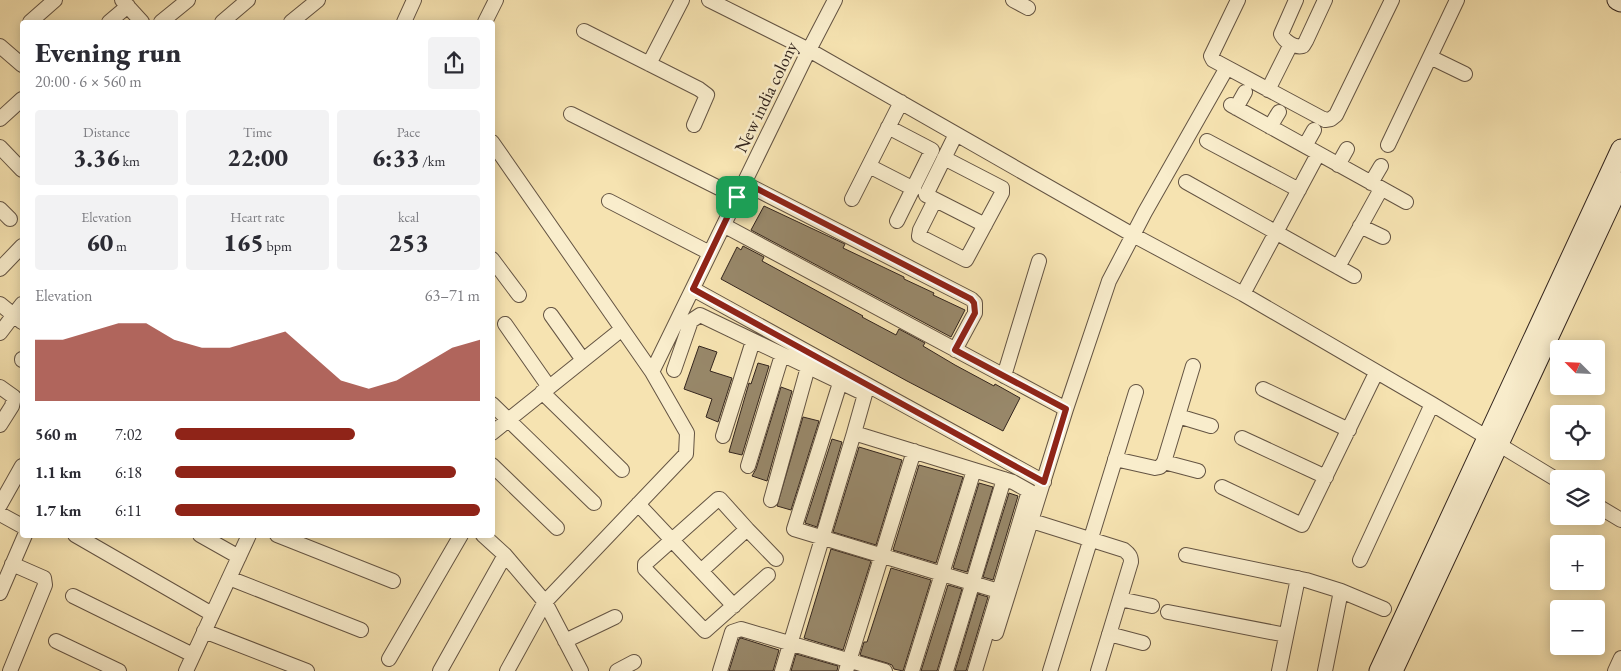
<!DOCTYPE html>
<meta charset="utf-8">
<style>
body{margin:0;font-family:"EB Garamond",serif;background:#f2f2f3;color:#2b2b33;height:100vh;display:flex;flex-direction:column;font-size:19px;white-space:nowrap}
*{box-sizing:border-box;margin:0}
p{font-size:16px;color:#7c7c81}
.icon{flex:none;width:28px;height:28px;fill:none;stroke:currentColor;stroke-width:2;stroke-linecap:round;stroke-linejoin:round}
.map{position:relative;flex:1;overflow:hidden}
.sheet{position:absolute;left:20px;top:20px;width:475px;height:518px;display:flex;flex-direction:column;background:#fff;border-radius:5px;box-shadow:0 2px 12px #0003}
.sheet>*{flex:none}
.needle{width:32px;rotate:294deg}
.buttons{position:absolute;left:1550px;top:340px;display:grid;gap:10px}
.buttons a{display:grid;place-items:center;width:55px;height:55px;border-radius:5px;background:#fff;box-shadow:0 2px 12px #0003;font-size:25px}
.pin{position:absolute;display:grid;place-items:center;width:42px;height:42px;color:#fff;margin:-21px;border-radius:10px;box-shadow:0 2px 8px #0006}
.round{display:grid;place-items:center;flex:none;width:52px;height:52px;border-radius:5px;background:#f2f2f3}
.headline{display:flex;align-items:center;justify-content:space-between;height:85px;padding:0 15px}
h1{font-size:28px;font-weight:800;line-height:38px}
.stats{display:grid;grid-template-columns:repeat(3,1fr);gap:8px;height:85px;padding:5px 15px}
.stats div{display:grid;align-content:center;border-radius:5px;background:#f2f2f3;text-align:center}
.stats b{font-size:25px;font-weight:800}
.stats small{font-size:14px;font-weight:400}
.stats p{font-size:14px}
.chart{height:140px;padding:10px 15px}
.chart p{display:flex;justify-content:space-between}
.chart svg{width:100%;height:90px;margin-top:5px;fill:#8f2418;opacity:.7}
ul{padding:0 15px;list-style:none;font-size:16px}
li{display:grid;grid-template-columns:80px 60px 1fr;align-items:center;height:38px}
li i{height:12px;border-radius:6px;background:#8f2418}
.map>svg:first-child{display:block}
.building{fill:#98886a;stroke:#33251e}
.lines{fill:none;stroke-linecap:round;stroke-linejoin:round}
.street-casing{stroke:#645443;stroke-width:16}
.secondary-casing{stroke:#33251e;stroke-width:21}
.street{stroke:#f9edcc;stroke-width:14}
.secondary{stroke:#f9edcc;stroke-width:19}
.route-casing{stroke:#fff;stroke-width:10}
.route{stroke:#8f2418;stroke-width:6}
.labels{text-anchor:middle;stroke-width:5;stroke-linejoin:round;paint-order:stroke}
.street-label{font-size:18px;fill:#33251e;stroke:#f9edcc}
</style>
<div class="map">
<svg width="1621" height="671" viewBox="0 0 1621 671">
<rect width="100%" height="100%" fill="#f6e3b1"/>
<filter id="stains"><feTurbulence type="fractalNoise" baseFrequency=".004" numOctaves="4"/><feColorMatrix values="0 0 0 0 .2 0 0 0 0 .09 0 0 0 0 .02 0 0 0 .5 -.17"/></filter>
<radialGradient id="worn" r=".72"><stop offset=".6" stop-color="#630" stop-opacity="0"/><stop offset="1" stop-color="#630" stop-opacity=".3"/></radialGradient>
<path class="building" d="M764,206L845,244L843,248L904,277V279L934,293L933,295L965,310L951,337L751,230Z
M743,246L764,257L762,261L863,316L862,317L896,335L899,329L925,343L923,346L955,365L994,386L995,384L1020,398L1003,431L907,381L721,279L737,247L741,250Z
M699,346L717,352L710,371L732,378L718,422L706,417L712,399L684,389Z
M758,363L769,366L742,455L729,452L749,383L751,384Z
M781,387L792,391L767,481L752,476L756,469Z
M803,417L819,421L791,510L777,506Z
M832,439L842,442L817,527L805,523Z
M859,447L902,460L876,545L833,532Z
M919,465L963,477L936,563L893,550Z
M979,483L993,487L967,572L953,568Z
M1009,493L1018,496L993,580L983,577Z
M831,549L871,561L843,650L804,638Z
M891,568L931,580L903,671L894,669L892,665L887,663L860,655L864,642H867Z
M948,585L962,589L937,671H921Z
M978,594L988,597L966,671H955Z
M741,638L779,650L773,671H729L739,639Z
M796,654L838,666L837,671H791Z"/>
<g class="lines">
<g class="street-casing">
<path id="street" d="M122,0L142,22
M709,0L809,50L1133,235L1243,294L1432,404L1559,481
M1013,0L1028,8
M1238,0L1211,56L1213,60L1325,120L1331,119L1336,115L1392,0
M1296,0L1281,34C1285,42 1294,48 1303,46L1306,41L1325,0
M30,22L55,0
M109,22L128,6
M161,22L188,0
M222,22L248,0
M291,22L318,0
M404,22L414,0
M485,22L496,0
M584,31L699,89L707,95L694,125
M0,46L22,65
M1430,57L1465,74
M649,64L682,0
M1268,90L1291,44
M1231,105L1406,202
M1236,108L1245,92
M571,114L737,197
M0,119L22,99
M888,127L932,150L897,221
M1270,127L1279,112
M956,134L926,195L985,225
M1207,141L1299,190
M492,142L652,372L687,433L686,454L545,602L507,671
M1388,145L1457,0
M1305,146L1314,130
M0,147L22,170
M1338,165L1347,149
M869,166L914,189
M1186,182L1354,276
M744,183L971,299L975,303V313L955,350
M1371,183L1381,166
M852,199L901,102
M935,200L920,230L919,236L966,260L1002,193V188L944,158
M609,201L710,253
M0,209L10,219
M725,226L1066,409
M1360,226L1383,237
M492,259L519,295
M1338,267L1381,189
M0,269L22,246
M693,289L1044,482
M1243,294L1318,154
M0,304L22,322
M551,315L583,360
M505,324L549,387
M0,333L22,304
M22,360V359
M674,370L691,321L700,315L865,394L854,433L1013,482L1029,491L975,671
M652,372L809,50L835,0
M1004,376L1039,261
M840,383L794,529L1005,593
M0,387L14,397L12,406L0,425
M1263,389L1349,430
M542,392L622,470
M492,404L594,503
M1178,416L1211,426
M492,433L622,329
M723,436L753,341
M1242,438L1326,477
M1115,459L1155,468L1160,467L1164,462L1193,366
M1164,462L1198,471
M492,465L557,528
M748,466L782,355
M1222,487L1302,525L1376,373
M771,500L808,367
M638,504L734,606
M0,505L22,466
M1596,505L1621,520
M0,514L22,526
M1032,521L1124,550C1129,554 1131,556 1131,562L1098,671
M747,529L776,559
M75,535L212,614
M200,535L239,557
M277,535L393,581
M483,535L505,555L545,602L581,671
M1186,555L1306,580L1341,591L1384,609
M1360,560L1432,404
M701,571L747,529L720,499H718L645,564V569L705,631L768,575
M229,578L361,630
M0,593L25,535
M73,596L193,655
M1120,599L1152,606
M1168,612L1286,635
M204,631L307,671
M996,633L1066,409L1109,281L1145,212L1225,71
M1109,634L1143,643
M56,641L119,671
M565,641L615,617
M389,659L461,535
M10,671L45,585L44,578L12,564
M186,671L249,535
M440,671L505,555
M617,671L634,662
M720,671L732,632L741,629L885,671
M782,671L854,433
M846,671L914,451
M912,671L974,470
M946,671L1004,479
M1050,671L1136,392
M1279,671L1298,578
M1325,671L1341,591
M1615,671L1621,658"/>
</g>
<g class="secondary-casing">
<path id="secondary" d="M1617,0L1621,2
M1379,671L1621,149
M1393,671L1621,182"/>
</g>
<use href="#street" class="street"/>
<use href="#secondary" class="secondary"/>
</g>
<g class="lines">
<g class="route-casing">
<path id="route" d="M744,182L971,299L974,303L975,313L955,350L1066,409L1044,482L693,289Z"/>
</g>
<use href="#route" class="route"/>
</g>
<g class="labels">
<g class="street-label">
<text transform="translate(766 97) rotate(-64)" y="6">New india colony</text>
</g>
</g>
<rect width="100%" height="100%" filter="url(#stains)"/>
<rect width="100%" height="100%" fill="url(#worn)"/>
</svg>
<div class="buttons">
<a><svg class="needle" viewBox="-14 -14 28 28"><path d="M0-13l5 13h-10z" fill="#e53935"/><path d="M0 13l5-13h-10z" fill="#7c7c81"/></svg></a>
<a><svg class="icon" aria-label="locate" viewBox="0 0 24 24"><circle cx="12" cy="12" r="6"/><path d="M12 2v4M12 18v4M2 12h4M18 12h4"/></svg></a>
<a><svg class="icon" aria-label="layers" viewBox="0 0 24 24"><path d="M12 4l9 5-9 5-9-5zM3 14l9 5 9-5"/></svg></a>
<a>+</a>
<a>−</a>
</div>
<div class="pin" style="left:737px;top:197px;background:#1e9e55"><svg class="icon" aria-label="arrive" viewBox="0 0 24 24"><path d="M6 21V4h12l-3 4 3 4H6"/></svg></div>
<section class="sheet">
<div class="headline"><div><h1>Evening run</h1><p>20:00 · 6 × 560 m</p></div><a class="round"><svg class="icon" aria-label="share" viewBox="0 0 24 24"><path d="M12 15V3M7 8l5-5 5 5M5 13v7h14v-7"/></svg></a></div>
<div class="stats">
<div><p>Distance</p><b>3.36<small> km</small></b></div>
<div><p>Time</p><b>22:00</b></div>
<div><p>Pace</p><b>6:33<small> /km</small></b></div>
</div>
<div class="stats">
<div><p>Elevation</p><b>60<small> m</small></b></div>
<div><p>Heart rate</p><b>165<small> bpm</small></b></div>
<div><p>kcal</p><b>253</b></div>
</div>
<div class="chart"><p><span>Elevation</span>63–71 m</p>
<svg viewBox="0 0 160 44" preserveAspectRatio="none"><path d="M0 44V14L10 14L20 10L30 6L40 6L50 14L60 18L70 18L80 14L90 10L100 22L110 34L120 38L130 34L140 26L150 18L160 14V44z"/></svg>
</div>
<ul>
<li><b>560 m</b>7:02<i style="width:59%"></i></li>
<li><b>1.1 km</b>6:18<i style="width:92%"></i></li>
<li><b>1.7 km</b>6:11<i style="width:100%"></i></li>
</ul>
</section>
</div>
